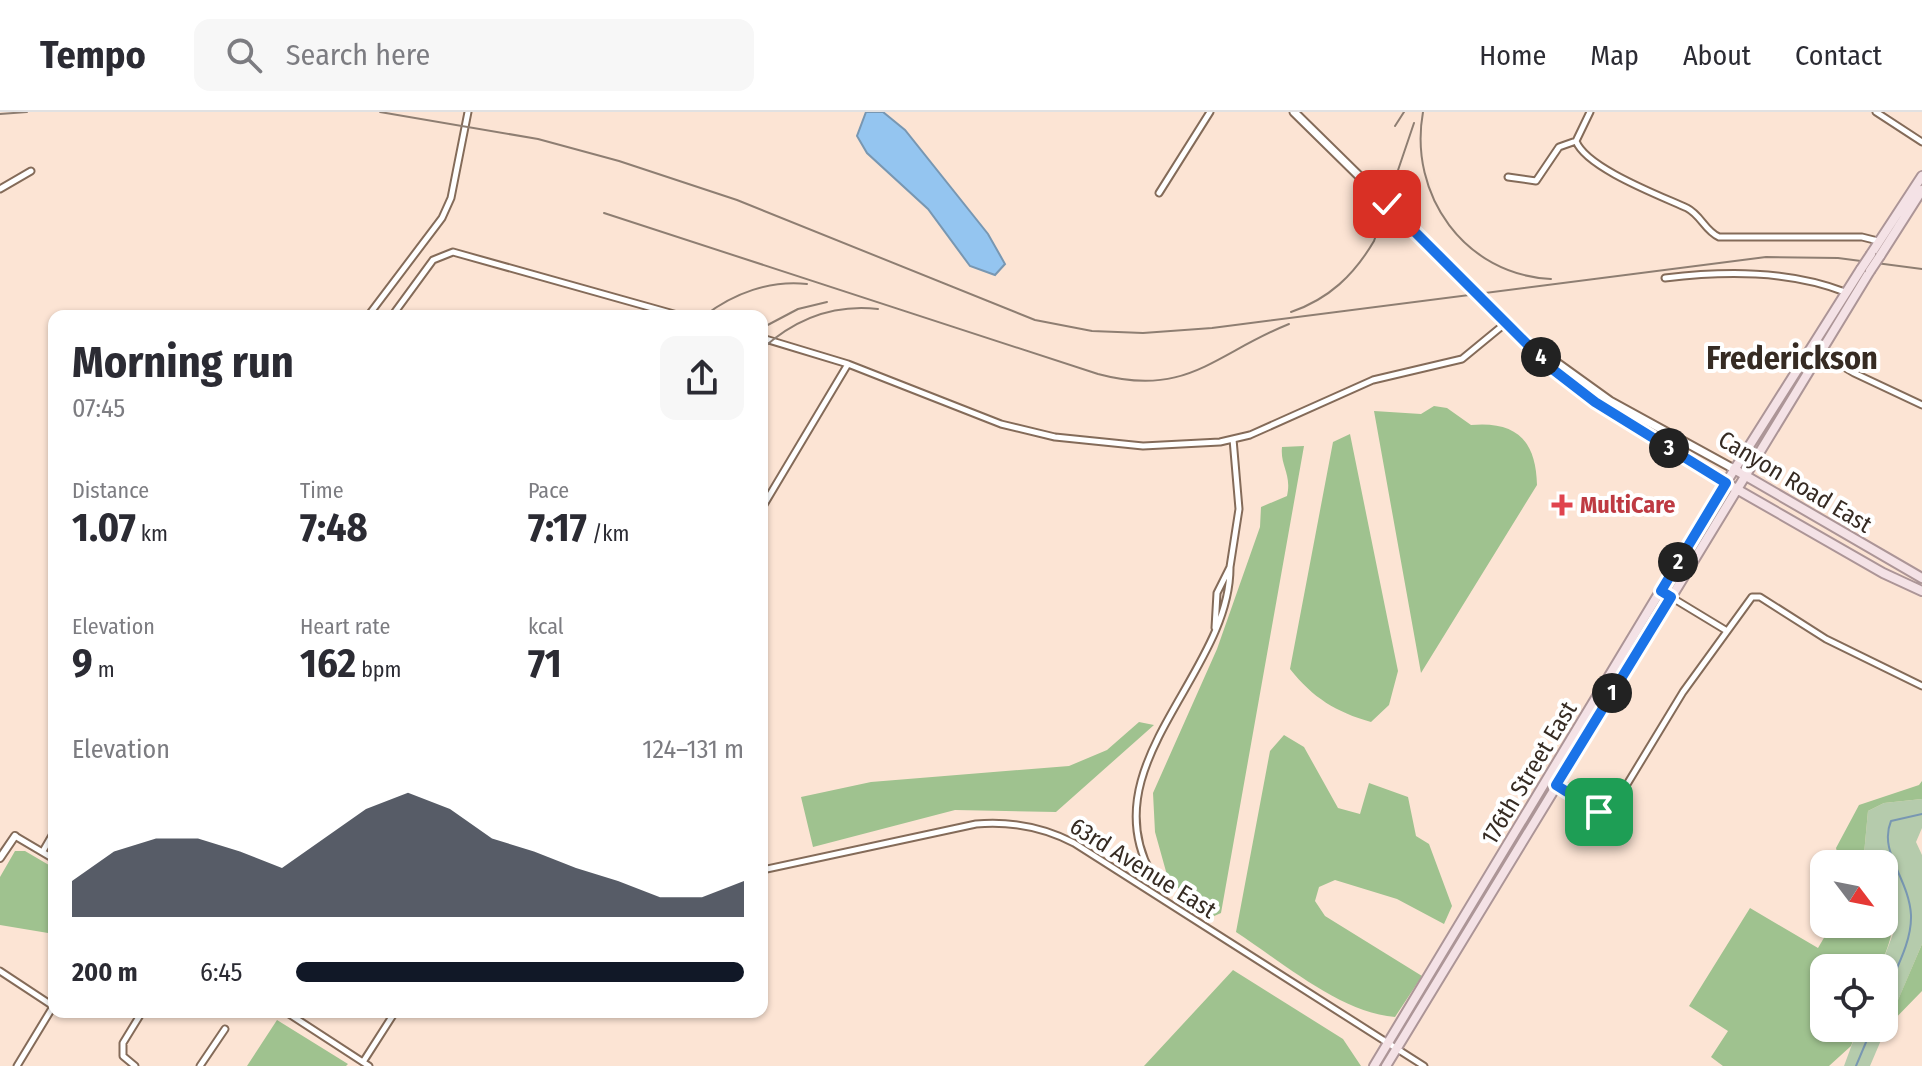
<!DOCTYPE html>
<meta charset="utf-8">
<style>
body{margin:0;font-family:"Fira Sans Condensed",sans-serif;background:#f7f7f7;color:#2b2b33;height:100vh;display:flex;flex-direction:column;font-size:30px;white-space:nowrap}
*{box-sizing:border-box;margin:0}
p{font-size:26px;color:#7c7c81}
.icon{flex:none;width:44px;height:44px;fill:none;stroke:currentColor;stroke-width:2;stroke-linecap:round;stroke-linejoin:round}
.map{position:relative;flex:1;overflow:hidden}
.sheet{position:absolute;left:48px;top:198px;width:720px;height:708px;display:flex;flex-direction:column;background:#fff;border-radius:16px;box-shadow:0 2px 6px #0004}
.sheet>*{flex:none}
.needle{width:52px;rotate:122deg}
.tools{position:absolute;left:1810px;top:738px;display:grid;gap:16px}
.tools a{display:grid;place-items:center;width:88px;height:88px;border-radius:16px;background:#fff;box-shadow:0 2px 6px #0004;font-size:40px}
.pin{position:absolute;display:grid;place-items:center;width:68px;height:68px;color:#fff;margin:-34px;border-radius:16px;box-shadow:0 4px 12px #0006}
.km{position:absolute;width:40px;height:40px;margin:-20px;border-radius:50%;background:#222;color:#fff;font-size:22px;line-height:40px;text-align:center}
.round{display:grid;place-items:center;flex:none;width:84px;height:84px;border-radius:16px;background:#f7f7f7}
.head{display:flex;align-items:center;justify-content:space-between;height:136px;padding:0 24px}
h1{font-size:44px;font-weight:700;line-height:60px}
.stats{display:grid;grid-template-columns:repeat(3,1fr);gap:12px;height:136px;padding:8px 24px}
.stats div{display:grid;align-content:center}
.stats b{font-size:40px;font-weight:700}
.stats small{font-size:22px;font-weight:400}
.stats p{font-size:22px}
.chart{height:224px;padding:16px 24px}
.chart p{display:flex;justify-content:space-between}
.chart svg{width:100%;height:144px;margin-top:8px;fill:#111827;opacity:.7}
ul{padding:0 24px;list-style:none;font-size:26px}
li{display:grid;grid-template-columns:128px 96px 1fr;align-items:center;height:60px}
li i{height:20px;border-radius:10px;background:#111827}
header{display:flex;align-items:center;gap:48px;box-sizing:border-box;height:112px;padding:0 40px;background:#fff;border-bottom:2px solid #e1e1e2}
header strong{font-size:38px}
nav{display:flex;gap:44px;margin-inline-start:auto;font-size:28px}
.search{width:560px;height:72px;background:#f7f7f7;display:flex;align-items:center;gap:20px;box-sizing:border-box;padding:0 28px;border-radius:16px;color:#7c7c81;font-size:30px}
.map>svg:first-child{display:block}
.green{fill:#b5cbac}
.forest{fill:#9fc28f}
.water{fill:#94c5f0;stroke:#7897b2;stroke-width:2}
.lines{fill:none;stroke-linecap:round;stroke-linejoin:round}
.stream{stroke:#7897b2;stroke-width:2}
.minor-casing{stroke:#846b59;stroke-width:9}
.tertiary-casing{stroke:#846b59;stroke-width:10}
.secondary-casing{stroke:#846b59;stroke-width:11}
.primary-casing{stroke:#ac9597;stroke-width:12}
.minor{stroke:#fff;stroke-width:5}
.tertiary{stroke:#fff;stroke-width:6}
.secondary{stroke:#fff;stroke-width:7}
.primary{stroke:#f4e2e6;stroke-width:8}
.rail{stroke:#8e7e72;stroke-width:2}
.primary-bridge-casing{stroke:#ac9597;stroke-width:12;stroke-linecap:butt}
.primary-bridge{stroke:#f4e2e6;stroke-width:8}
.route-casing{stroke:#fff;stroke-width:16}
.route{stroke:#1a73e8;stroke-width:10}
.health-dot{fill:#e0444e;stroke:#fff;stroke-width:3}
.labels{text-anchor:middle;stroke-width:8;stroke-linejoin:round;paint-order:stroke}
.street-label{font-size:24px;fill:#362b23;stroke:#fff}
.health-label{font-size:24px;font-weight:bold;fill:#be3a42;stroke:#fff;text-anchor:start}
.district-label{font-size:32px;font-weight:bold;fill:#362b23;stroke:#fff}
</style>
<header>
<strong>Tempo</strong>
<div class="search"><svg class="icon" aria-label="search" viewBox="0 0 24 24"><circle cx="10" cy="10" r="6"/><path d="M15 15l6 6"/></svg>Search here</div>
<nav><a>Home</a><a>Map</a><a>About</a><a>Contact</a></nav>
</header>
<div class="map">
<svg width="1922" height="954" viewBox="0 0 1922 954">
<rect width="100%" height="100%" fill="#fce4d4"/>
<path class="green" d="M1922,687V716L1916,730L1922,743V832L1870,954H1844L1858,916H1884V856H1880L1896,814L1893,796L1884,776V752H1869L1864,742L1868,699L1884,691Z"/>
<path class="forest" d="M1434,294L1447,296L1471,313C1516,309 1536,328 1537,373L1421,561L1374,299L1421,302Z
M1350,322L1398,559L1389,593L1371,610C1336,600 1313,586 1290,557L1333,330Z
M1304,334L1221,801L1212,805L1192,792L1167,763L1155,720L1153,681L1217,537L1260,415L1261,395L1287,384C1292,362 1280,354 1282,335Z
M1139,610L1154,613L1056,700L955,698L813,735L801,685L871,670L1069,654L1107,638Z
M1284,623L1304,635L1338,696L1360,702L1369,671L1408,685L1416,724L1429,732L1452,794L1444,812L1397,787L1335,768L1319,775L1315,789L1325,804L1422,864L1395,905C1341,901 1282,850 1236,820L1270,639Z
M1922,669V687L1884,691L1868,699L1864,742L1869,752H1840L1836,736L1859,693L1919,673Z
M15,739H25L54,756V822L0,813V765Z
M1884,776C1901,806 1891,826 1880,856H1824V916H1858L1851,934L1829,954H1723L1711,945L1728,919L1689,894L1750,796L1818,836L1832,812H1884Z
M1922,832V879L1886,916Z
M1233,858L1343,927L1361,954H1144Z
M277,908L348,952L346,954H247Z"/>
<path class="water" d="M866,0H883L905,18L988,122L1005,152L995,163L970,154L928,97L867,41L857,24Z"/>
<g class="lines">
<path class="stream" d="M1884,886C1894,860 1912,831 1911,803C1909,766 1878,740 1891,709L1922,702
M1856,954L1872,916"/>
<g class="minor-casing">
<path id="minor" d="M1876,0L1922,30
M1576,29C1586,56 1661,84 1687,96C1701,103 1705,119 1719,125H1862L1878,129
M1576,29L1590,0
M1508,65L1536,69L1559,35L1576,29
M0,77L31,59
M1159,81L1210,0
M1665,166C1724,159 1788,158 1845,180
M368,204L442,106L451,86L468,0
M392,204L433,148L453,140L681,204
M762,226L848,252L1001,312L1055,325L1143,334L1220,330L1250,323L1373,268L1462,247L1507,210
M1812,236L1854,261L1922,293
M762,396L848,252
M1230,455L1239,397L1233,327
M1661,479L1727,519
M1557,674L1599,700L1612,697L1683,580L1752,485H1760L1826,527L1922,574
M15,724L54,747
M43,739L54,720
M762,758L976,712C1011,709 1043,715 1074,731L1424,954
M1151,761C1091,652 1231,560 1230,455L1217,481L1215,516
M0,859L53,894
M286,900L369,954
M363,950L395,900
M17,954L54,893
M135,954L123,944V931L142,900
M200,954L225,917"/>
</g>
<g class="tertiary-casing">
<path id="tertiary" d="M0,746L15,724"/>
</g>
<g class="secondary-casing">
<path id="secondary" d="M1294,0L1528,230L1610,289L1734,357
M1538,241L1595,290L1726,371"/>
</g>
<g class="primary-casing">
<path id="primary" d="M1871,142L1922,64
M1880,144L1922,78
M1734,357L1922,466
M1726,371L1883,461L1922,479
M1374,954L1717,385L1861,157
M1386,954L1870,159"/>
</g>
<use href="#minor" class="minor"/>
<use href="#tertiary" class="tertiary"/>
<use href="#secondary" class="secondary"/>
<use href="#primary" class="primary"/>
<path class="rail" d="M380,0L538,27L619,49L737,88L1035,208L1092,219L1143,221L1212,216L1766,145L1838,146L1922,157
M1423,0C1408,83 1465,163 1551,167
M0,2L27,0
M1395,14L1404,0
M604,101L1098,262C1187,286 1214,242 1289,212
M1291,200C1329,187 1354,163 1374,129L1414,11
M704,204C734,181 770,168 807,172
M762,216L798,197L827,190
M762,237C795,207 834,192 878,197"/>
<g class="primary-bridge-casing">
<path id="primary-bridge" d="M1861,157L1871,142
M1870,159L1880,144"/>
</g>
<use href="#primary-bridge" class="primary-bridge"/>
</g>
<g class="lines">
<g class="route-casing">
<path id="route" d="M1387,92L1551,256L1595,290L1726,371L1661,479L1671,485L1556,673L1599,700"/>
</g>
<use href="#route" class="route"/>
</g>
<path class="health-dot" d="M1558 381h8v8h8v8h-8v8h-8v-8h-8v-8h8z"/>
<g class="labels">
<g class="street-label">
<text transform="translate(1795 370) rotate(31)" y="8">Canyon Road East</text>
<text transform="translate(1529 661) rotate(-59)" y="8">176th Street East</text>
<text transform="translate(1143 756) rotate(32)" y="8">63rd Avenue East</text>
</g>
<g class="health-label">
<text x="1580" y="401">MultiCare</text>
</g>
<g class="district-label">
<text x="1792" y="257">Frederickson</text>
</g>
</g>
</svg>
<div class="tools">
<a><svg class="needle" viewBox="-14 -14 28 28"><path d="M0-13l5 13h-10z" fill="#e53935"/><path d="M0 13l5-13h-10z" fill="#7c7c81"/></svg></a>
<a><svg class="icon" aria-label="locate" viewBox="0 0 24 24"><circle cx="12" cy="12" r="6"/><path d="M12 2v4M12 18v4M2 12h4M18 12h4"/></svg></a>
</div>
<div class="pin" style="left:1599px;top:700px;background:#1e9e55"><svg class="icon" aria-label="arrive" viewBox="0 0 24 24"><path d="M6 21V4h12l-3 4 3 4H6"/></svg></div>
<div class="pin" style="left:1387px;top:92px;background:#d93025"><svg class="icon" aria-label="check" viewBox="0 0 24 24"><path d="M5 12l5 5 9-10"/></svg></div>
<b class="km" style="left:1612px;top:581px">1</b>
<b class="km" style="left:1678px;top:450px">2</b>
<b class="km" style="left:1669px;top:336px">3</b>
<b class="km" style="left:1541px;top:245px">4</b>
<section class="sheet">
<div class="head"><div><h1>Morning run</h1><p>07:45</p></div><a class="round"><svg class="icon" aria-label="share" viewBox="0 0 24 24"><path d="M12 15V3M7 8l5-5 5 5M5 13v7h14v-7"/></svg></a></div>
<div class="stats">
<div><p>Distance</p><b>1.07<small> km</small></b></div>
<div><p>Time</p><b>7:48</b></div>
<div><p>Pace</p><b>7:17<small> /km</small></b></div>
</div>
<div class="stats">
<div><p>Elevation</p><b>9<small> m</small></b></div>
<div><p>Heart rate</p><b>162<small> bpm</small></b></div>
<div><p>kcal</p><b>71</b></div>
</div>
<div class="chart"><p><span>Elevation</span>124–131 m</p>
<svg viewBox="0 0 160 44" preserveAspectRatio="none"><path d="M0 44V33L10 24L20 20L30 20L40 24L50 29L60 20L70 11L80 6L90 11L100 20L110 24L120 29L130 33L140 38L150 38L160 33V44z"/></svg>
</div>
<ul>
<li><b>200 m</b>6:45<i style="width:100%"></i></li>
</ul>
</section>
</div>
